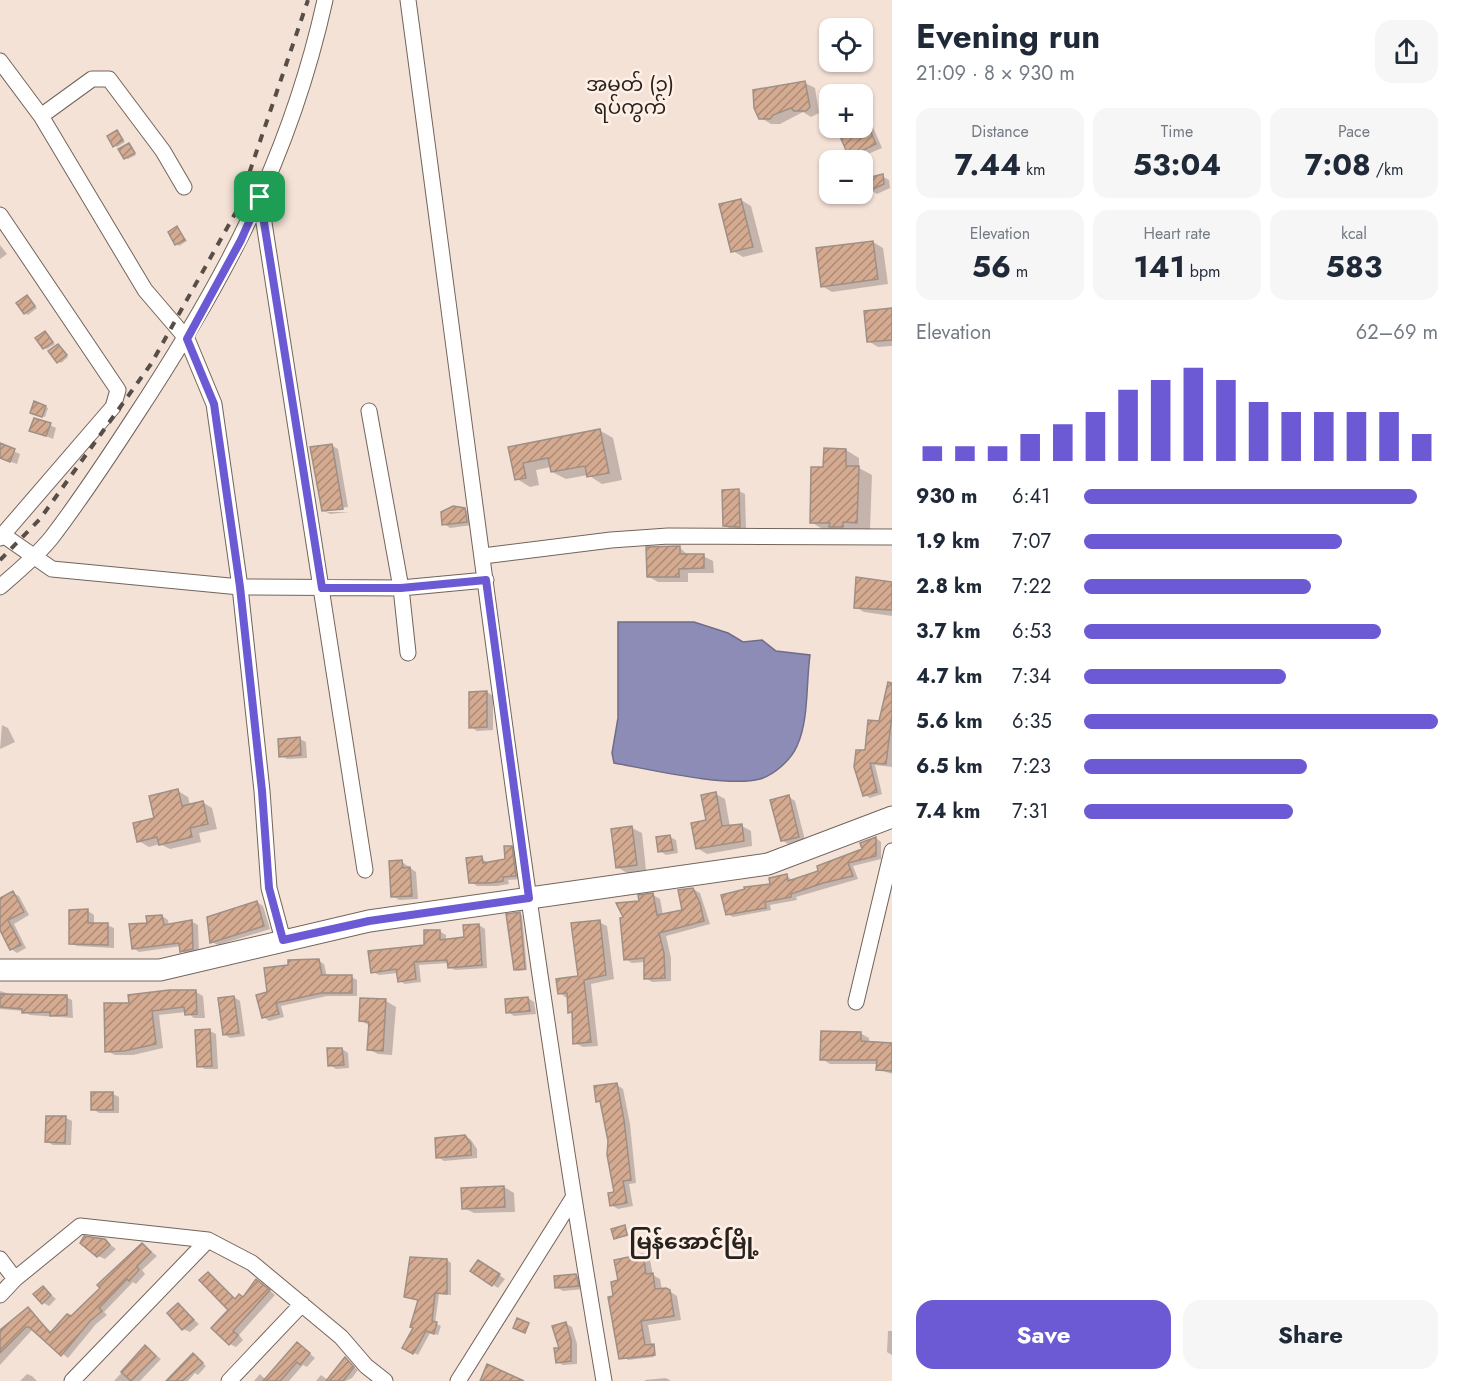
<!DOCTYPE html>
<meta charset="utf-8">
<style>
body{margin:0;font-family:Jost,"Noto Sans Myanmar",sans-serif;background:#f6f6f7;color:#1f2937;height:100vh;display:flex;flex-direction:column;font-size:22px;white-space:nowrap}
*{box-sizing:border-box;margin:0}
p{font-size:20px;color:#747a83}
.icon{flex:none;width:33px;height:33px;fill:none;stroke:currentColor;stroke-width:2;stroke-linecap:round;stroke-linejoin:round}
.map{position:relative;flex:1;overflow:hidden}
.drawer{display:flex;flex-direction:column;background:#fff;width:570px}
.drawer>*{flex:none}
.tools{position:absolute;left:819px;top:18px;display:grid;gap:12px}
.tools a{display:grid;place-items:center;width:54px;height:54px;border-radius:12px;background:#fff;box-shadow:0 2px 4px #0004;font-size:30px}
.pin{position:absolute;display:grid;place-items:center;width:51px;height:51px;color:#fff;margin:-26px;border-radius:12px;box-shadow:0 3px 9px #0006}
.round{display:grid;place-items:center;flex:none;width:63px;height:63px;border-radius:18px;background:#f6f6f7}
.head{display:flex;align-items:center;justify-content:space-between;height:102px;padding:0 24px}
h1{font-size:33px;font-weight:700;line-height:45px}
.figures{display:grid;grid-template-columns:repeat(3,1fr);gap:9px;height:102px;padding:6px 24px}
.figures div{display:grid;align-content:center;border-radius:15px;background:#f6f6f7;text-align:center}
.figures b{font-size:30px;font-weight:700}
.figures small{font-size:16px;font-weight:400}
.figures p{font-size:16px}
.chart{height:168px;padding:12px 24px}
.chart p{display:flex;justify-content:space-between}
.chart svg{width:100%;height:108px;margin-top:6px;stroke:#6b5ad3;stroke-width:6}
.action{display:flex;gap:12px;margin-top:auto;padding:12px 24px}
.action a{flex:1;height:69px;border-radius:18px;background:#6b5ad3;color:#fff;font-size:24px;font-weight:700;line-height:69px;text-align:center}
.action a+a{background:#f6f6f7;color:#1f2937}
ul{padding:0 24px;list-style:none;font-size:20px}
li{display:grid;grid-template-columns:96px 72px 1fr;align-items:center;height:45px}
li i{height:15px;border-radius:8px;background:#6b5ad3}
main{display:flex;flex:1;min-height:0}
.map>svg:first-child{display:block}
.water{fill:#8d8cb6;stroke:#6f6c88;stroke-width:1.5}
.shadow{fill:#0003}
.building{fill:url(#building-hatch);stroke:#a08f85;stroke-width:1.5}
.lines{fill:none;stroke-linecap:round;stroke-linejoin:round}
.minor-casing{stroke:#73645a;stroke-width:17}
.secondary-casing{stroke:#73645a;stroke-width:23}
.minor{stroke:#fff;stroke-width:15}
.secondary{stroke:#fff;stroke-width:21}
.rail{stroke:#574e48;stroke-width:4;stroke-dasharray:8 8;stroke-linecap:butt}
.route-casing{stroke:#fff;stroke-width:12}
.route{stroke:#6b5ad3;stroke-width:8}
.labels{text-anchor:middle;stroke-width:5;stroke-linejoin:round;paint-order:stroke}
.quarter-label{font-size:20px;fill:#28221e;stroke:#fff0e7}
.district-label{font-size:22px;font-weight:bold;fill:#28221e;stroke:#fff0e7}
</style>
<main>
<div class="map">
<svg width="892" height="1381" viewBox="0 0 892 1381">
<defs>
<pattern id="building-hatch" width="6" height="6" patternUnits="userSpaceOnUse" patternTransform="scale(1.5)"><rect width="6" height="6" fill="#d4aa90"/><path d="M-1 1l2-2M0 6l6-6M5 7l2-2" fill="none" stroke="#ac8a75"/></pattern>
</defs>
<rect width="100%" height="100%" fill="#f5e2d7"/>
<path class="water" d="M618,622H694L728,633L743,642L762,640L776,651L810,655C806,683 809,720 797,746C791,760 774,775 760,779C728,788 648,769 614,763L612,753L618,718Z"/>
<path class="shadow" d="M805,83L815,88L819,113L811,117L803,112L780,124H771L761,118Z
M865,121L872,125L882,148L868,154L873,178L882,176L889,180L890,188L877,194L870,190L862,175V160H855L840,133L852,128H862Z
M117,132L125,142L117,147L114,145Z
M129,145L136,155L128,159L125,158Z
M741,200L751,206L763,252L743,257L733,251Z
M177,228L187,241L179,246L177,244Z
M873,242L883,248L888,284L832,292L822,286Z
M0,245L7,254L0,259Z
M27,296L37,308L28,315L25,313Z
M892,310V346L878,347L868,341Z
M45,333L55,344L47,349L44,348Z
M58,346L68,357L61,363L58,361Z
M45,407L48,408L45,417L34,414Z
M50,425L56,428L53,439L31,430Z
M599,430L613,438L622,480L602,484L588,475L566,479L552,472L551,467L536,470L539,485L530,487L517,479L510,448Z
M0,445L20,454L17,464L0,458Z
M331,445L338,449L348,507L327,509V512H349L330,514L323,510Z
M825,450H846L859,458V468L872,475L870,530L856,529V534L824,530L811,522L825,469Z
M739,491L745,494L746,529H731L725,526Z
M464,509L471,513L472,525L450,528L444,524Z
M679,547L689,556H703L713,561L714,573H688V582H658L648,576Z
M858,579L892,584V616L864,612L856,607Z
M892,683V767L875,765L882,794L870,798L865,795L866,752L880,723Z
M487,692L493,696V730L477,731L471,727Z
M2,725L8,728L15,742L0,749Z
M300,739L306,742L307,758L287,759L281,756Z
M178,791L188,797L190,805L202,802L212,808L217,829L199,833L201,842L170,849L160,844L149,847L139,841Z
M716,794L725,799L730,827L742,826L751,831L752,846L707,854L697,848Z
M789,797L795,801L805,840L788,844L782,840Z
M632,828L642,833L646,870L627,873L617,867Z
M670,837L676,840L678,853L666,855L660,851Z
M876,838L881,842V859L853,866L858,879L796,897L797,900L770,905L771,910L733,917L727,914L787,876L793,881L820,872L864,850Z
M511,847L518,851L522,879L508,880L509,884L497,886H477L471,882L481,858L488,863L507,860Z
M402,862L416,872L418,899L399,900L393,896Z
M693,889L700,893L710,924L666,936L671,958V981L652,982L646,978L645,962L632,963L625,959L641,902L653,895L660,899L663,915L684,911Z
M13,893L19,896L29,915L14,924L26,948L17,953L11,949L0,931V900Z
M257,902L263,906L270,929L218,945L212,942Z
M71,911H88L94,915V925H107L114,928V948L77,946L71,943Z
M519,914L522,915L527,970L518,971L515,969Z
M162,916L168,920L169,926L191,921L198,925L199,952L188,955L182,951L181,946L139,952L133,948L149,924Z
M599,922L607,926L614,979L591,984L598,1046L583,1047L575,1043L573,1014L570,1012L567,998L559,993L579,977Z
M479,925L485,929L487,968L455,970L449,967L448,963L419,965L421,982L405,984L399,981L398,973L379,975L373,972L426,946L439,931L446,935V941L466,938Z
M319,961L324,964L327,977H351L357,980V996H327L281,1006L284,1017L269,1021L264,1017L269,993Z
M0,991L16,996L66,997L72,1000L73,1018L30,1015L24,1011L0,1009Z
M196,992L203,996L205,1018H194L186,1012L159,1015L163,1048L133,1055H115L107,1051L130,1004Z
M234,997L240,1001L245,1036L230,1038L224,1034Z
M528,998L534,1002L536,1014L514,1016L508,1012Z
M386,1001L396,1007L392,1055L378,1054L368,1049L370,1026L360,1020Z
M210,1031L216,1034L218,1069H205L199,1066Z
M860,1033L869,1038V1043L892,1044V1074L878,1069V1064H830L822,1059Z
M342,1049L348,1053L349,1068L336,1069L330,1065Z
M617,1085L623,1089L630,1124L636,1183L629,1184L633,1206L618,1209L611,1205L616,1193L609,1140L602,1103L598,1101Z
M113,1094L119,1097V1113H99L93,1109Z
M66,1118L72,1121L71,1145H53L46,1141Z
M465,1136L471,1140L477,1149V1158L444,1161L438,1157Z
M504,1187L514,1193L515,1212L474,1213L464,1208Z
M625,1227L629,1236L615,1238Z
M104,1240L116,1249L105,1259L98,1256Z
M142,1244L157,1256L142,1270L145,1274L136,1284L133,1282L104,1312L107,1315L96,1324L68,1358L32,1330L0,1365V1336L28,1309L52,1333L72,1318Z
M642,1256L650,1260L653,1275L660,1279L662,1290L666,1289L677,1296L681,1320L648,1325L654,1357L628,1360L620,1355L615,1297L620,1281Z
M447,1260L451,1263V1295L439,1294L435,1323L441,1326L438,1335L430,1333L418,1355L404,1347L415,1328L419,1301L406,1297Z
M485,1265L505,1279L498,1288L492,1284Z
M208,1274L236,1300L244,1298L262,1284L275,1295L239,1335L243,1340L236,1347L230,1344V1310Z
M576,1275L583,1279L584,1289L563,1291L556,1287Z
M43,1288L56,1299L49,1306L42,1302Z
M178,1305L199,1324L190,1332L183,1329Z
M566,1324L572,1327L577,1344V1364L563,1365L557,1362Z
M888,1331H892V1355L887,1352Z
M298,1344L315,1358L307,1367L303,1365L289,1381H277Z
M145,1347L161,1359L140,1381H114Z
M197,1358L206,1366L198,1375L195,1373L188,1381H169Z
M345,1359L358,1370L352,1378L346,1381H316L321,1375L329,1381Z
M27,1374L32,1376L37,1381H20Z
M260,1374L267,1381H254Z
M666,1378L671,1381H645V1380Z"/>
<path class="building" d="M805,81L810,107L806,111H794L791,108L773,115L770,119H759L754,108L753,90Z
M848,128H869L876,144L849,157L838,132Z
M117,130L123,140L113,147L107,136Z
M129,143L135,153L124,159L118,149Z
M883,174L884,184L869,191L863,179Z
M741,199L753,247L731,252L719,204Z
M177,226L185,240L175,245L168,232Z
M873,241L878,279L821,287L816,248Z
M27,295L35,306L24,314L16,303Z
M892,308V340L867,342L864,311Z
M45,331L53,342L43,349L35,338Z
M58,344L67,355L57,363L48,351Z
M34,401L46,406L42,417L30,413Z
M34,418L51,423L46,436L29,431Z
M600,429L609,473L587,477L585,466L551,472L548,458L523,463L526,478L515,480L508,447Z
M0,443L15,449L10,462L0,458Z
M332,444L343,509L322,511L310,447Z
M824,448L846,449V466H859L857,523L843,522V527H829L830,523H810L811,467H823Z
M739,489L740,527L723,526L722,490Z
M453,506L465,508L467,522L442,525L441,512Z
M680,546V554H704V568L679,569V577H647L646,547Z
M856,577L892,582V610L854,608Z
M888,682L892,683V715L886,764L870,763L877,792L863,796L854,767L856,750H865L868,720L879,721Z
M487,691V727L469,728V692Z
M300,737L301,755L279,757L278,739Z
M178,789L182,806L203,801L208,824L190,828L192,837L159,845L157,837L137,842L133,823L154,818L149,796Z
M716,792L722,826L742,824L744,841L696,849L691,823L706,820L701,795Z
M789,795L799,837L781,841L770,800Z
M632,826L637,865L616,868L611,829Z
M670,835L673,850L658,852L656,837Z
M876,837V856L848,863L853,876L823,883L791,894V897L765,902L766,908L726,915L721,895L745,889L744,887L770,884L769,878L787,874L788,881L818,871L817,866L862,849L860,843Z
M504,846H512L516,876L503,877V881L490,883H469L466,858L482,856L483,863L505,859Z
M402,860L403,868L410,867L412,896L391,897L389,861Z
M693,888L700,903L704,921L659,933L664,953L665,978L644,979V958L624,960L620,918L623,917L616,903L639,901L638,895L653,893L657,915L682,910L678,890Z
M13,891L24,912L8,920L21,945L10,950L0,930V898Z
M257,901L264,926L210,943L207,917Z
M88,909V923H108V945L69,944V910Z
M520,912L525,969L514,970L506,914Z
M162,915L164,925L192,920L193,949L180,952L179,943L132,949L129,924L147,923L146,916Z
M600,920L606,975L584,980L591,1042L573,1044L572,1012L568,1013L567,993L558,994L556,979L578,976L571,923Z
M479,924L482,965L448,968L447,960L414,962L416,979L398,982L396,969L371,973L368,951L424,945V930H440V940L464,937L463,925Z
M319,959L322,975H352V993H321L276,1003L279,1014L262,1018L256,995L267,992L264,968L288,965V960Z
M169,990H196L197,1014L185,1015L184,1007L152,1011L156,1044L124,1051L105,1052L104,1003H129L128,995Z
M0,994L67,995V1015L50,1016V1012L22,1013V1009L0,1007Z
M234,996L239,1033L223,1035L218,998Z
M528,997L530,1011L506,1013L505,999Z
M360,998L386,999L383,1051L367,1050L369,1022L359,1021Z
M210,1029L212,1066L197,1067L195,1030Z
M821,1031L861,1032V1041L892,1043V1071L876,1070L877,1060H820Z
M327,1048H342L344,1065L328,1066Z
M617,1083L624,1120L631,1180L623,1181L627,1203L610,1206L608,1193L614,1192L607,1155L608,1141L600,1101L596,1102L594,1086Z
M91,1092H113V1110H91Z
M46,1116H66L65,1143L45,1142Z
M465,1135L471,1144V1155L436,1158L435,1138Z
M504,1186L505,1207L462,1209L461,1188Z
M625,1225L627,1235L614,1239L611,1229Z
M84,1236L105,1239L110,1245L97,1257L80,1243Z
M142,1243L151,1252L137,1266L139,1270L129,1281L127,1279L99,1308L102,1311L90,1321L61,1356L29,1327H26L0,1353V1330L28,1307L50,1333L67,1314L71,1316L100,1288L97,1285Z
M643,1254L646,1274L653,1273L655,1289L666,1288L670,1290L674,1316L641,1321L645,1345L654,1344L655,1355L619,1359L608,1297L613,1296L611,1282L618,1280L614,1260Z
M410,1257L447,1259V1294L435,1293L432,1321L437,1322L434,1334L426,1331L413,1354L402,1348L413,1328L410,1327L418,1300L404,1297Z
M478,1260L500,1274L492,1286L470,1271Z
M208,1272L235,1299L239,1294L243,1297L256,1279L270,1290L233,1331L238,1335L229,1345L211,1328L228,1310L199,1280Z
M576,1274L579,1286L555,1288L554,1276Z
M43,1286L51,1295L42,1304L33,1294Z
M178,1303L194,1320L182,1330L167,1313Z
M517,1318L529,1323L525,1333L513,1328Z
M566,1322L571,1340V1361L556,1363L554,1348H559L552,1326Z
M297,1342L310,1353L300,1365L297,1362L280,1381H263Z
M145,1345L156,1356L131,1381L121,1372Z
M193,1353L203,1363L182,1381H166Z
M345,1357L354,1367L343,1381H326Z
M487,1364L524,1381H480Z"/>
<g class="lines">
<g class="minor-casing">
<path id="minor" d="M408,0C470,461 526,923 604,1381
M0,61L41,116L145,290L187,339L214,404L240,587L262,791L269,888L283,940
M41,116L92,79H109L163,151L184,187
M260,197L365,870
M0,215L118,390L113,407L0,538
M369,411L401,588L408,653
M3,535L52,569L240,587L401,588L486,580
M483,556L611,540L668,536L892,537
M0,587C18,571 37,556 52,537C81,499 108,458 134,418C223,283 290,159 325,0
M856,1002L892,851
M0,1259L15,1279
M0,1295L15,1279L80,1226L208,1240L252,1263L341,1337L366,1366L385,1381
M72,1381L208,1240
M229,1381L302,1304
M458,1381L573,1198"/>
</g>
<g class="secondary-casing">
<path id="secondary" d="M0,970H160L369,921L768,864L892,817"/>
</g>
<use href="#minor" class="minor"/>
<use href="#secondary" class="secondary"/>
<path class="rail" d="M0,560L40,519L151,364L236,212L308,0"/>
</g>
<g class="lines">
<g class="route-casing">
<path id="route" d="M260,197L322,588H401L486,580L529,898L369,921L283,940L269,888L262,791L240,587L214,404L187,339L241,240Z"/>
</g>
<use href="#route" class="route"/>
</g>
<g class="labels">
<g class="quarter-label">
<text x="630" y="91">အမှတ် (၃)<tspan x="630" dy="23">ရပ်ကွက်</tspan></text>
</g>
<g class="district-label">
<text x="694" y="1249">မြန်အောင်မြို့</text>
</g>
</g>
</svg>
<div class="tools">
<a><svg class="icon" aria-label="locate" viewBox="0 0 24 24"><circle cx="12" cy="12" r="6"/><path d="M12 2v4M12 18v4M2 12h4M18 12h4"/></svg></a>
<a>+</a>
<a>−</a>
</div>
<div class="pin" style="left:260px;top:197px;background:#1e9e55"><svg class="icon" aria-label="arrive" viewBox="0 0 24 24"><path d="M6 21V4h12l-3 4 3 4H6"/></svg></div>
</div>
<section class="drawer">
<div class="head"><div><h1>Evening run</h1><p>21:09 · 8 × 930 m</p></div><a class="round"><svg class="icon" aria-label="share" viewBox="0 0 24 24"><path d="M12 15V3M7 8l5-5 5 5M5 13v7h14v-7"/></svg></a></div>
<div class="figures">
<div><p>Distance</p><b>7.44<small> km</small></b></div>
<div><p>Time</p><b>53:04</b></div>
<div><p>Pace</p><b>7:08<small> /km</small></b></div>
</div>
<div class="figures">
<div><p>Elevation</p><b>56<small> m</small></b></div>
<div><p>Heart rate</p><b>141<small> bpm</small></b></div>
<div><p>kcal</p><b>583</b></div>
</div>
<div class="chart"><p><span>Elevation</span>62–69 m</p>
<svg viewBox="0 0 160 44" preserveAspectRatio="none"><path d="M5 44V38M15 44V38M25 44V38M35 44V33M45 44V29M55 44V24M65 44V15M75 44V11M85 44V6M95 44V11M105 44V20M115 44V24M125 44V24M135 44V24M145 44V24M155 44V33"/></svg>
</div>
<ul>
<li><b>930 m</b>6:41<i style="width:94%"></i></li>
<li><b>1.9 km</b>7:07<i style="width:73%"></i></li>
<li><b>2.8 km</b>7:22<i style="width:64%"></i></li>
<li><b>3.7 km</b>6:53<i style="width:84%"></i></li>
<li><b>4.7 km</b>7:34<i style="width:57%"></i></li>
<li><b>5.6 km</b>6:35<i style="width:100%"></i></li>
<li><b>6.5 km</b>7:23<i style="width:63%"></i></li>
<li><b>7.4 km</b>7:31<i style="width:59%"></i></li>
</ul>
<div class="action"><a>Save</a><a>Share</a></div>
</section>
</main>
